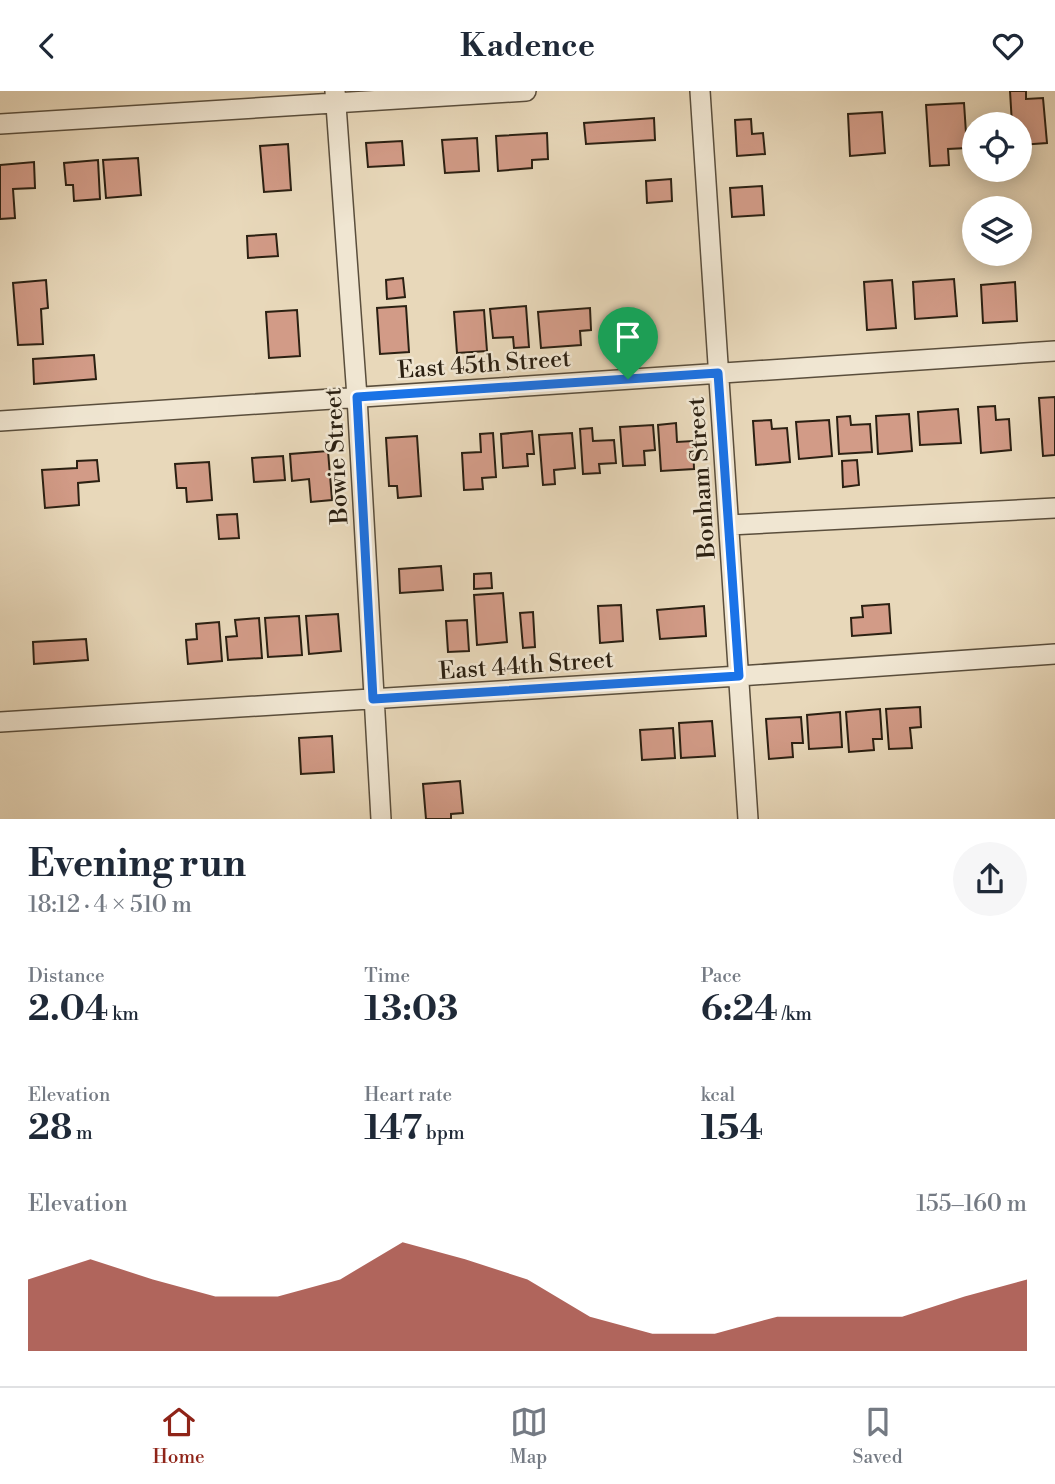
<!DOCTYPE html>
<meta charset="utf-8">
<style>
body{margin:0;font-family:"Libre Bodoni",serif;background:#f6f6f7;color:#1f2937;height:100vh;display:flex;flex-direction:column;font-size:26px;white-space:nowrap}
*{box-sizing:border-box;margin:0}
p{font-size:23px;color:#747a83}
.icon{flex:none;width:38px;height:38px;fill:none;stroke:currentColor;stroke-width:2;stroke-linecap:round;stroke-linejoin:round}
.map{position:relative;height:728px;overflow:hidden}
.side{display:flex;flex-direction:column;background:#fff;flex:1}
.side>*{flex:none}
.fabs{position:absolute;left:962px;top:21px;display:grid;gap:14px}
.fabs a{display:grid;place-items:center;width:70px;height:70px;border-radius:50%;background:#fff;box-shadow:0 4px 18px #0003;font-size:35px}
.pin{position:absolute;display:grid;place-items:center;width:60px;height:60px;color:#fff;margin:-72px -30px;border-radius:50% 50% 50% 0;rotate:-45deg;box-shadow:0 0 7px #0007}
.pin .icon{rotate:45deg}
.round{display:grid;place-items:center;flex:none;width:74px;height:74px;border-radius:37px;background:#f6f6f7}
.overview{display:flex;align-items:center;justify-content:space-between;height:119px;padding:0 28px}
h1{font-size:38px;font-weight:800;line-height:52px}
.stats{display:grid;grid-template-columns:repeat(3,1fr);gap:10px;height:119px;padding:7px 28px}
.stats div{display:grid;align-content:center}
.stats b{font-size:35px;font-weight:800}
.stats small{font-size:19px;font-weight:400}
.stats p{font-size:19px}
.chart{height:196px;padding:14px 28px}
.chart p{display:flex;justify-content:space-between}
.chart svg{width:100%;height:126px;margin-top:7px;fill:#8f2418;opacity:.7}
header{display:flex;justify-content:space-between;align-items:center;height:91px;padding:0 28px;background:#fff;font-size:32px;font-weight:800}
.tabs{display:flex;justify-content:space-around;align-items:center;height:98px;border-top:2px solid #e0e1e3;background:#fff;font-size:19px;color:#747a83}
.tabs a{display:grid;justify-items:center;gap:4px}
.tabs .active{color:#8f2418}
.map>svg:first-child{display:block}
.building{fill:#d29b87;stroke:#2b2012;stroke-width:2}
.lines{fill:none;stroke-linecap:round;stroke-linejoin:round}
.street-casing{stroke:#5a4e3c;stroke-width:22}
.street{stroke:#f0e6d2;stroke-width:19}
.route-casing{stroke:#fff;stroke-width:14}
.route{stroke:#1a73e8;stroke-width:9}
.labels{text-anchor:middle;stroke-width:5;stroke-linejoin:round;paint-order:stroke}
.street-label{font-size:24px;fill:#2b2012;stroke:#f0e6d2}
</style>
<header><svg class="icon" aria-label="back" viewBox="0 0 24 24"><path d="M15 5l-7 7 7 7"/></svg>Kadence<svg class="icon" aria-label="heart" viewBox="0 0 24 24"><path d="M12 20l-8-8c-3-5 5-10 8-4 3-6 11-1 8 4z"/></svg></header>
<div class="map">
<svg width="1055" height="728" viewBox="0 0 1055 728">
<rect width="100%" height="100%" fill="#e8d8ba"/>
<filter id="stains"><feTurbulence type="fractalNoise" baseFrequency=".00286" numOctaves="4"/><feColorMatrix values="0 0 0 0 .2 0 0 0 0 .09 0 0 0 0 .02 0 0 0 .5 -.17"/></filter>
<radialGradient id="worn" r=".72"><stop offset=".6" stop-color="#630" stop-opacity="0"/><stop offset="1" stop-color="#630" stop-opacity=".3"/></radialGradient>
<path class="building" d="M1010,0H1026V8L1043,7L1047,52L1020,54V33H1012Z
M964,12L967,57L948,58L949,74L930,75L926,14Z
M882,21L885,62L850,65L848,23Z
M654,27L655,49L586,53L584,32Z
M751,28L752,43L763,42L765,63L737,65L735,29Z
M547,42L548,68L532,69V77L498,80L496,45Z
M477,47L479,80L445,82L442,49Z
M402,50L404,74L368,76L366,52Z
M288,53L291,99L264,101L260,55Z
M138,67L141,104L106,107L103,69Z
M98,69L100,108L74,110L73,94H66L64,72Z
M34,71L35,97L13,98L15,127L0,128V74Z
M671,88L672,110L647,112L646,90Z
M762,95L764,124L732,126L730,97Z
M276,143L278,165L248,167L247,145Z
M403,187L405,206L387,208L386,189Z
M954,188L957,225L915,228L913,191Z
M46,189L48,217L41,218L43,253L18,254L13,192Z
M892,189L896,237L867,239L864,191Z
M1015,191L1017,230L983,232L981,194Z
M406,215L409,261L380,263L377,217Z
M526,215L529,256L514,257L513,246L493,247L490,218Z
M590,217L591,239L580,240L581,254L541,257L538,221Z
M297,219L300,265L269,267L266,221Z
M484,219L487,260L457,262L454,221Z
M94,264L96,288L34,293L33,268Z
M1055,306V364L1043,365L1039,307Z
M995,315L996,329L1009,328L1011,359L981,362L978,316Z
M958,318L961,352L920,354L918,321Z
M909,323L912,360L878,363L876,325Z
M850,325L851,334L870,333L872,361L839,363L837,326Z
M771,329L772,338L787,337L790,371L756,374L753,330Z
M829,329L832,365L799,368L796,331Z
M676,332L677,351L693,350L694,378L661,380L658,334Z
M653,334L655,359L644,360L645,374L623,375L620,336Z
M592,337L593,350L614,349L616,372L599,373L600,382L583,383L580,338Z
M532,340L534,363H527L528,375L503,377L501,343Z
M493,342L496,386L482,387L483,398L464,399L462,362L481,361L480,343Z
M572,342L575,377L554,379L555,393L543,394L539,344Z
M417,345L421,405L398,407L397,395H389L386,347Z
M328,360L332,409L311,411L309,388L292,390L290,363Z
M283,365L285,389L254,391L252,367Z
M97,369L99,390L78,392L79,414L45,417L42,379L77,377V370Z
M857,369L859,394L843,396L842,370Z
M209,371L212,409L187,411L186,397H177L175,373Z
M237,423L239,447L219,448L217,424Z
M441,475L443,499L400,502L399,478Z
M491,482L492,497L474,498V483Z
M503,502L507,551L477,554L474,504Z
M889,513L891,542L852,545L851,527L863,526L862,515Z
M621,514L623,550L600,552L598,515Z
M704,515L706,545L660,548L657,519Z
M533,521L535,556L523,557L520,522Z
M338,523L341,560L309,563L306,525Z
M299,525L302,564L268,566L265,527Z
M259,527L262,567L228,569L226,546L237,545L235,529Z
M467,529L469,560L448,561L446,530Z
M219,531L222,570L188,573L186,549L197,548L196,533Z
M86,548L88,569L34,573L33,551Z
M920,616L921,636L910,637L912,657L889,658L886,618Z
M880,618L882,648H873L874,659L849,661L846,621Z
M840,621L842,656L809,658L807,624Z
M801,626L803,652H792L793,666L769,668L766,628Z
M712,630L715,665L681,667L679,632Z
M673,637L675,667L642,669L640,639Z
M332,645L334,681L301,683L299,647Z
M460,690L463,722L451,723V728H426L423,693Z"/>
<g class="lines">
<g class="street-casing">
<path id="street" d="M335,0L357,306L381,728
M700,0L748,728
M0,33L526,0
M0,330L1055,260
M729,434L1055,417
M0,631L739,585L1055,563"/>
</g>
<use href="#street" class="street"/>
</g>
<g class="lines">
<g class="route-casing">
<path id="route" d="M718,282L739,585L373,608L357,306Z"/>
</g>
<use href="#route" class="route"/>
</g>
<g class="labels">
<g class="street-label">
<text transform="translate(484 273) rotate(-4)" y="8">East 45th Street</text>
<text transform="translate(336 365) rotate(-93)" y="8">Bowie Street</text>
<text transform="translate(701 387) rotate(-94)" y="8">Bonham Street</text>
<text transform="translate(526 574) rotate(-4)" y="8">East 44th Street</text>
</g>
</g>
<rect width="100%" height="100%" filter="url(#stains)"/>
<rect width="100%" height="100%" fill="url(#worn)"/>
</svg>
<div class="fabs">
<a><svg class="icon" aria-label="locate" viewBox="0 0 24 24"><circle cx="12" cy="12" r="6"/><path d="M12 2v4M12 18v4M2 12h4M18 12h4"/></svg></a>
<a><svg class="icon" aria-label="layers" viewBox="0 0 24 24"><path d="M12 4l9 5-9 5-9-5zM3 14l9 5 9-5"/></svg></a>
</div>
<div class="pin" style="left:628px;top:288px;background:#1e9e55"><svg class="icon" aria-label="arrive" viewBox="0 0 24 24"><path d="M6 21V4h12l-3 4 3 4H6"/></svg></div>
</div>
<section class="side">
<div class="overview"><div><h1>Evening run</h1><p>18:12 · 4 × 510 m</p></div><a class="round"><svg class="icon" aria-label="share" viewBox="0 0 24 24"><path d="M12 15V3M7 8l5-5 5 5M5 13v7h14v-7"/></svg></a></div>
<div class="stats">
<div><p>Distance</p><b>2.04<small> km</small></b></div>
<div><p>Time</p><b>13:03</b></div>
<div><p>Pace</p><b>6:24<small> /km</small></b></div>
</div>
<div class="stats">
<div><p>Elevation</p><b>28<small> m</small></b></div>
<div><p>Heart rate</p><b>147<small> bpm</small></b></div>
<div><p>kcal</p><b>154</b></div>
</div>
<div class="chart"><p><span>Elevation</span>155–160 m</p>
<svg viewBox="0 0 160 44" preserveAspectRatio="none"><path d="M0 44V19L10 12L20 19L30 25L40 25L50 19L60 6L70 12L80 19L90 32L100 38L110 38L120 32L130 32L140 32L150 25L160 19V44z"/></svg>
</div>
</section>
<nav class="tabs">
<a class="active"><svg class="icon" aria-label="home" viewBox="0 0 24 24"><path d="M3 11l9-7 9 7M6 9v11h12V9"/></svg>Home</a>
<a><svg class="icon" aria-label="map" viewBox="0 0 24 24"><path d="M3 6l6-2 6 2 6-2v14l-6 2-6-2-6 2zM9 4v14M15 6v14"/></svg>Map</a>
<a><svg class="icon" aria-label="saved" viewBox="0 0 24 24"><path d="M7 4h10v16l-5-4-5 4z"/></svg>Saved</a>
</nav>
